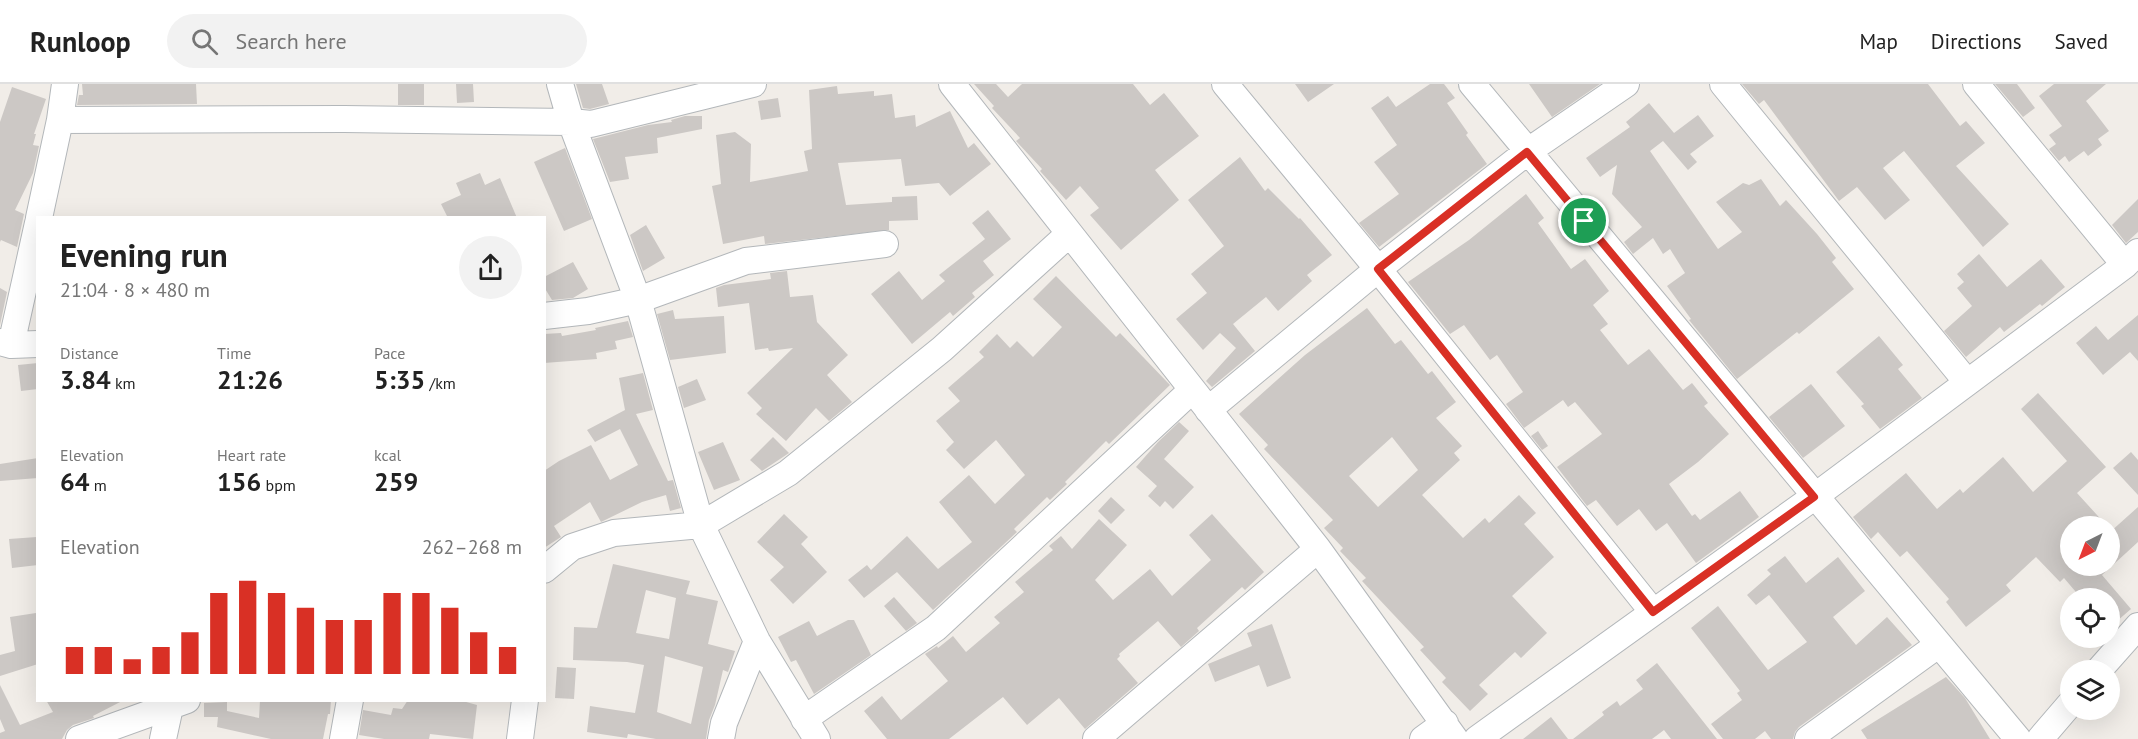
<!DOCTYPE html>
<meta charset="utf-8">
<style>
body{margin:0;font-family:"PT Sans",sans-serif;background:#f2f2f2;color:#222;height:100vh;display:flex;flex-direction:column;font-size:22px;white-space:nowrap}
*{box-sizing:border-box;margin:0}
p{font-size:20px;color:#767676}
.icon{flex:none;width:33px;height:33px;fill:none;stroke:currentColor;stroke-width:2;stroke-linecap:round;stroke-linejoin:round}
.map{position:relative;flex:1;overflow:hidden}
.sheet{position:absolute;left:36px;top:132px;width:510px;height:486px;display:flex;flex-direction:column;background:#fff;border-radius:0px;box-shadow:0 6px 24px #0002}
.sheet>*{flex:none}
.needle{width:39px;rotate:222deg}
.tools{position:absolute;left:2060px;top:432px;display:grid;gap:12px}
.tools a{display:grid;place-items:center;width:60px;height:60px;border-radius:50%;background:#fff;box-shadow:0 6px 24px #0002;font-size:30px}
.pin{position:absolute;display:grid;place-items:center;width:51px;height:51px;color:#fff;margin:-26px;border:3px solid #fff;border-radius:50%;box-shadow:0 2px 6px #0007}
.round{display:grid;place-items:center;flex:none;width:63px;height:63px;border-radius:32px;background:#f2f2f2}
.head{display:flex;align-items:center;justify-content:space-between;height:102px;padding:0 24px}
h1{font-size:33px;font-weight:800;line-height:45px}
.figures{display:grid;grid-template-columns:repeat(3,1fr);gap:9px;height:102px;padding:6px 24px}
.figures div{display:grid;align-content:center}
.figures b{font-size:26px;font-weight:800}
.figures small{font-size:16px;font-weight:400}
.figures p{font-size:16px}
.chart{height:168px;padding:12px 24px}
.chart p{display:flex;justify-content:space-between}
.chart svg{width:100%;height:108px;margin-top:6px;stroke:#d93025;stroke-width:6}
header{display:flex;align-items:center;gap:36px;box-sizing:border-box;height:84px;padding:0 30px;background:#fff;border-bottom:2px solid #e0e0e0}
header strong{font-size:28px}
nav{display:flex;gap:33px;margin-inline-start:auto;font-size:21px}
.search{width:420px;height:54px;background:#f2f2f2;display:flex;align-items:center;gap:15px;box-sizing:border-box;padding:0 21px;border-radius:33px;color:#767676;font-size:22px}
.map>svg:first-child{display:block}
.building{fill:#ccc8c5;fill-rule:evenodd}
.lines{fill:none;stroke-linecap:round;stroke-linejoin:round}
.minor-casing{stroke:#b3b7ba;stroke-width:28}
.minor{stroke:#fff;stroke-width:26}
.route-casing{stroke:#fff;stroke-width:12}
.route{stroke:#d93025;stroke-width:8}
</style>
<header>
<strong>Runloop</strong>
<div class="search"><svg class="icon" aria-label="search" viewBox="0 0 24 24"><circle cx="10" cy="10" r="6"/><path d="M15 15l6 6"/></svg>Search here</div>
<nav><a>Map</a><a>Directions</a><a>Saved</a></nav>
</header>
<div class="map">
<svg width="2138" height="655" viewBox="0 0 2138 655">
<rect width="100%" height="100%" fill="#f1ede8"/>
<path class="building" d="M82,0H196L197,20L77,21L79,11H83Z
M398,0H424V21H398Z
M456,0H473L474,18L457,19Z
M576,0H602L609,20L590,25L583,24Z
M974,0H996L1008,13L1022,0H1133L1150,21L1164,9L1199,52L1155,86L1179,116L1121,166L1090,131L1099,124L1080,102L1066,116L1040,87L1042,85L1016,57L1020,54L992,24L994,22Z
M1295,0H1334L1308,18Z
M1430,0H1444L1455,14L1447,19L1468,49L1466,51L1487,80L1379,163L1359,139L1399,110L1374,78L1397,61L1371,24L1388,12L1396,23Z
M1529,0H1600L1552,33Z
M1742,0H1928L1960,42L1966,37L1985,59L1956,82L2009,140L1983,163L1904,67L1883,84L1910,116L1885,136L1857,103L1839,117L1764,16L1759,20Z
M1995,0H2017L2035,24L2023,33Z
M2054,0H2106L2086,17L2109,47L2098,55L2102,61L2088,72L2084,67L2069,78L2065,72L2059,77L2049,65L2056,60L2049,51L2062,42L2039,12Z
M837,2L838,10L874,7V12L892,10L895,34L915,31L916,43L950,27L968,64L974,59L991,80L950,112L939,99L905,102L901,75L838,79L846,121L892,118V113L917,112L918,136L889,137V146L765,160L764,152L723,160L712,102L721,100L716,51L735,48L751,60L750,98L808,87L804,67L812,65L809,6Z
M12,3L46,15L34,50H36L33,61L39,62L33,89L15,126L24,130L17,163L1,156L0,158V38Z
M778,14L781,33L761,36L758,17Z
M1649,19L1674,49L1698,31L1714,52L1690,70L1697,78L1688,86L1663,57L1650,67L1718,165L1742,148L1716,118L1743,99L1749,101L1761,95L1780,122L1786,116L1817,150L1836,174L1832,178L1854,205L1799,250L1797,248L1737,295L1689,236L1691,235L1667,202L1685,189L1670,165L1663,170L1653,154L1633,170L1624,158L1642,143L1612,110L1617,81L1600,93L1586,74L1630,43L1626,38Z
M685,32H702V45L657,54L658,69L625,73L629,95L610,98L593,55L648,41L672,38L671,36Z
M565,64L592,135L564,147L534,78Z
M1240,73L1265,107L1268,104L1299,135L1300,134L1332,171L1307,191L1312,197L1278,227L1266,213L1233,240L1255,267L1212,303L1206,297L1236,264L1220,249L1203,266L1176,235L1207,209L1191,190L1224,162L1188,116Z
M480,89L485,101L500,94L517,134H448L441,120L461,111L456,99Z
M1526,110L1544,134L1538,139L1571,185L1585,175L1609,207L1593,221L1608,240L1600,246L1628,281L1649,265L1683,306L1692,299L1708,319L1704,322L1729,350L1698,378L1669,400L1692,432L1695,430L1700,436L1740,407L1759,433L1696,479L1667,439L1656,447L1639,425L1617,442L1596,416L1587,422L1557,383L1602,350L1575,318L1568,323L1563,316L1524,344L1506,320L1523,308L1497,271L1490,276L1464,241L1450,250L1408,198L1469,156Z
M2138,115V148L2126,159L2112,141Z
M988,126L1011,155L983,177L994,191L972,209L975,213L953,232L950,228L912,260L871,210L899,187L922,216L945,197L939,191L985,155L972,139Z
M646,141L665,174L643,187L630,151Z
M1979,170L2007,203L2041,175L2065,203L2042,222L2040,220L2004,248L2000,243L1966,273L1944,247L1972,222L1957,204L1964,198L1957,190Z
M573,178L588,205L573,214L552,216L544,203V193Z
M787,187L790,213L813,211L817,238L848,271L827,291L852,318L829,337L816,324L786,357L756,330L762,324L747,309L793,264L769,267L768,264L755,266L749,219L718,223L716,204L724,201L771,195L770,189Z
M1056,192L1116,253L1120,249L1170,301L1109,360L1106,357L1065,398L1067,400L1050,416L1047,413L1014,445L1017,448L933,526L897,488L864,514L848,496L867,481L871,486L907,452L938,485L972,458L939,418L969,391L995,420L1025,391L996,356L964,385L946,366L954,358L936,337L960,317L948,304L984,273L979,268L997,250L1010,264L1017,257L1033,273L1062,243L1033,215Z
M0,204L7,208L0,241Z
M1367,224L1395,260L1401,256L1428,290L1432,287L1456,318L1436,334L1462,362L1454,369L1460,376L1422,411L1463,454L1485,434L1489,439L1519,411L1536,429L1524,440L1554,473L1512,512L1547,549L1521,574L1515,568L1479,601L1488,610L1470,627L1442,598L1446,594L1420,566L1424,563L1362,497L1366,494L1340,467L1343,464L1324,444L1333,436L1264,365L1268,361L1239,330L1305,271ZM1392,353L1418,386L1378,423L1349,392Z
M673,226L675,235L724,232L726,269L670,276L657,230Z
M2138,231V277L2130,268L2103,291L2076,259L2096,242L2108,256Z
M628,237L633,253L615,257L617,265L596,269L597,275L544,279V250L561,249L562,252L596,246L595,244Z
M1879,252L1903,281L1898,285L1922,314L1880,345L1861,322L1864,320L1836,288Z
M38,279V305L21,307L18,281Z
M643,289L653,326L636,330L668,397L673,396L681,424L670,427L666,411L642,418L601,438L590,418L554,442L561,453L544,464V387L559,377L591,361L610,396L638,381L620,345L595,358L587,346L625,326L619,294Z
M697,295L706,316L684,324L678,303Z
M1811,300L1845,342L1803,374L1769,333Z
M2038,309L2106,383L2077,409L2107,442H2070V482H2109V449L2138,423V458L2102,491L2131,525L2109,544V514H2081L2064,494L2060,498L2036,473L2006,501L2011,507L1966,543L1946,518L1949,515L1907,467L1900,473L1878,448L1871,455L1853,433L1906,389L1937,425L1960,405L1963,409L2003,373L2033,408L2067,377L2021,325Z
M1179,338L1189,347L1164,375L1194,403L1173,425L1165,417L1160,423L1148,412L1157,402L1136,383L1158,358Z
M1538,347L1548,362L1542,366L1531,352Z
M773,353L789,369L762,387L750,376Z
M723,358L740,396L714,406L698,368Z
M2131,368L2138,376V411L2113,384Z
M38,374V394L0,397V380Z
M1111,413L1125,426L1111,440L1098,427Z
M784,430L808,453L801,460L827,488L793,520L770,496L784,483L757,458Z
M1212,430L1264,488L1245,506L1242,503L1197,544L1199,547L1181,563L1158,537L1119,570L1120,572L1117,575L1138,599L1085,645L1059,614L1027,641L1003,613L949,655H887L864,627L882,612L901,636L948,597L925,570L937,562L938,564L953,552L966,568L1000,539L994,533L1024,508L1015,498L1053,466L1049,462L1061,452L1072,465L1099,435L1127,461L1095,496L1113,516L1150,485L1172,512L1211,476L1189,451Z
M37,453L38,481L12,484L9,455Z
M1785,472L1806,499L1838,473L1865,507L1833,533L1856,561L1887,533L1912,561L1799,643L1795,648L1793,655H1771L1765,647L1755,655H1723L1711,640L1742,616L1737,609L1740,607L1691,544L1718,522L1768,586L1807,558L1769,511L1756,521L1747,511L1771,490L1767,486Z
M613,480L690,497L686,510L718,517L708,560L735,567L728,588L723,586L715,621L709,636L706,655H656L628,650L627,654L587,648L590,622L635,629L644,581L627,578L573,576L574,543L597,544ZM646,506L676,514L669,555L636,549ZM665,572L703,583L691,640L657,628Z
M894,513L917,539L906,547L884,522Z
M36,529L38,580L0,592V571L15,567L10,533Z
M848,536H854L871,571L814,610L796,576L791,578L778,553L809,537L817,552Z
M1272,540L1291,594L1267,603L1259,581L1215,598L1208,580L1252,562L1247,549Z
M1657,579L1717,655H1671L1664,646L1652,655H1573L1604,631L1602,628L1617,617L1620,622L1643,605L1636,596Z
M557,583L576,584L574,615L555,614Z
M1946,593L1965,614L1990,655H1867L1861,646Z
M0,601L20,641L53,628L46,616H124L93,632L94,634L73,641L67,646L62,655H0V649L5,647L0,635Z
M260,616H331L330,630H328L323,655H271L217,643L218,633H204V619L227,618V627L259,634Z
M408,616H459L477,621L473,655L430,650L429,655H384L359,651L363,626L391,631L393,624L402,625Z
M1551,633L1568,655H1523Z"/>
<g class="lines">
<g class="minor-casing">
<path id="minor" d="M560,0L571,38L638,216L701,441L757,557L817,655
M952,0L1318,465L1455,655
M1225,0L1378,185L1653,528
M1472,0L2018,655
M1723,0L1967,298
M1976,0L2125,181
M60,36L344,35L571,38L591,40L753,0
M39,134L60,36L65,0
M544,232L588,227L638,216L746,177L885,160
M0,258L11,261L38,260
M11,261L38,139
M1208,326L1378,185L1527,68L1626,0
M544,486L572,463L614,449L701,441L788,389L942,265L1069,150
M2099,586L2138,542
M804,635L936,544L1192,306
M79,655L187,616
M163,655L170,623
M343,655L350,616
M520,655L525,616
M721,655L724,639L757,557
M1096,655L1318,465
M1423,655L1445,639
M1477,655L1814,413L2125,181L2138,168
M1808,655L1938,561
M2040,655L2070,620"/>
</g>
<use href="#minor" class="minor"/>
</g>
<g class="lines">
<g class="route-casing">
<path id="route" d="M1527,68L1814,413L1653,528L1378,185Z"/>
</g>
<use href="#route" class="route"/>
</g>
</svg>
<div class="tools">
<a><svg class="needle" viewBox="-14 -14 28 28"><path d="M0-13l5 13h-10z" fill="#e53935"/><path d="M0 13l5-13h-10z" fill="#767676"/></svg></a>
<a><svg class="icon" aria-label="locate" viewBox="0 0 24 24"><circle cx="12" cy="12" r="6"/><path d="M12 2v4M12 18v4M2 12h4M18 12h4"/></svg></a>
<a><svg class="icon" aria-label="layers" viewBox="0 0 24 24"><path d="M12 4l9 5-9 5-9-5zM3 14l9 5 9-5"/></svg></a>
</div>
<div class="pin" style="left:1584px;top:137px;background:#1e9e55"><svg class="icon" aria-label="arrive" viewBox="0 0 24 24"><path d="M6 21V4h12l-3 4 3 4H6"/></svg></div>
<section class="sheet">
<div class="head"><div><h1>Evening run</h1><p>21:04 · 8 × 480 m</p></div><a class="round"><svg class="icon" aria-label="share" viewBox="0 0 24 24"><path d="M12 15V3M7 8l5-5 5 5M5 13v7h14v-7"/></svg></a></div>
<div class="figures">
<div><p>Distance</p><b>3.84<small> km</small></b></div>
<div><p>Time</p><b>21:26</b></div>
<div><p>Pace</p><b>5:35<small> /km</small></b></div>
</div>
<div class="figures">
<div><p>Elevation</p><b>64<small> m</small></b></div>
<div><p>Heart rate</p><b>156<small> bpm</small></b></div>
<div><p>kcal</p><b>259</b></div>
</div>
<div class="chart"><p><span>Elevation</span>262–268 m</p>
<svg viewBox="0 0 160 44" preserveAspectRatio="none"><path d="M5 44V33M15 44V33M25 44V38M35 44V33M45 44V27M55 44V11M65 44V6M75 44V11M85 44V17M95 44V22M105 44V22M115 44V11M125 44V11M135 44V17M145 44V27M155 44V33"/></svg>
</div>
</section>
</div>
